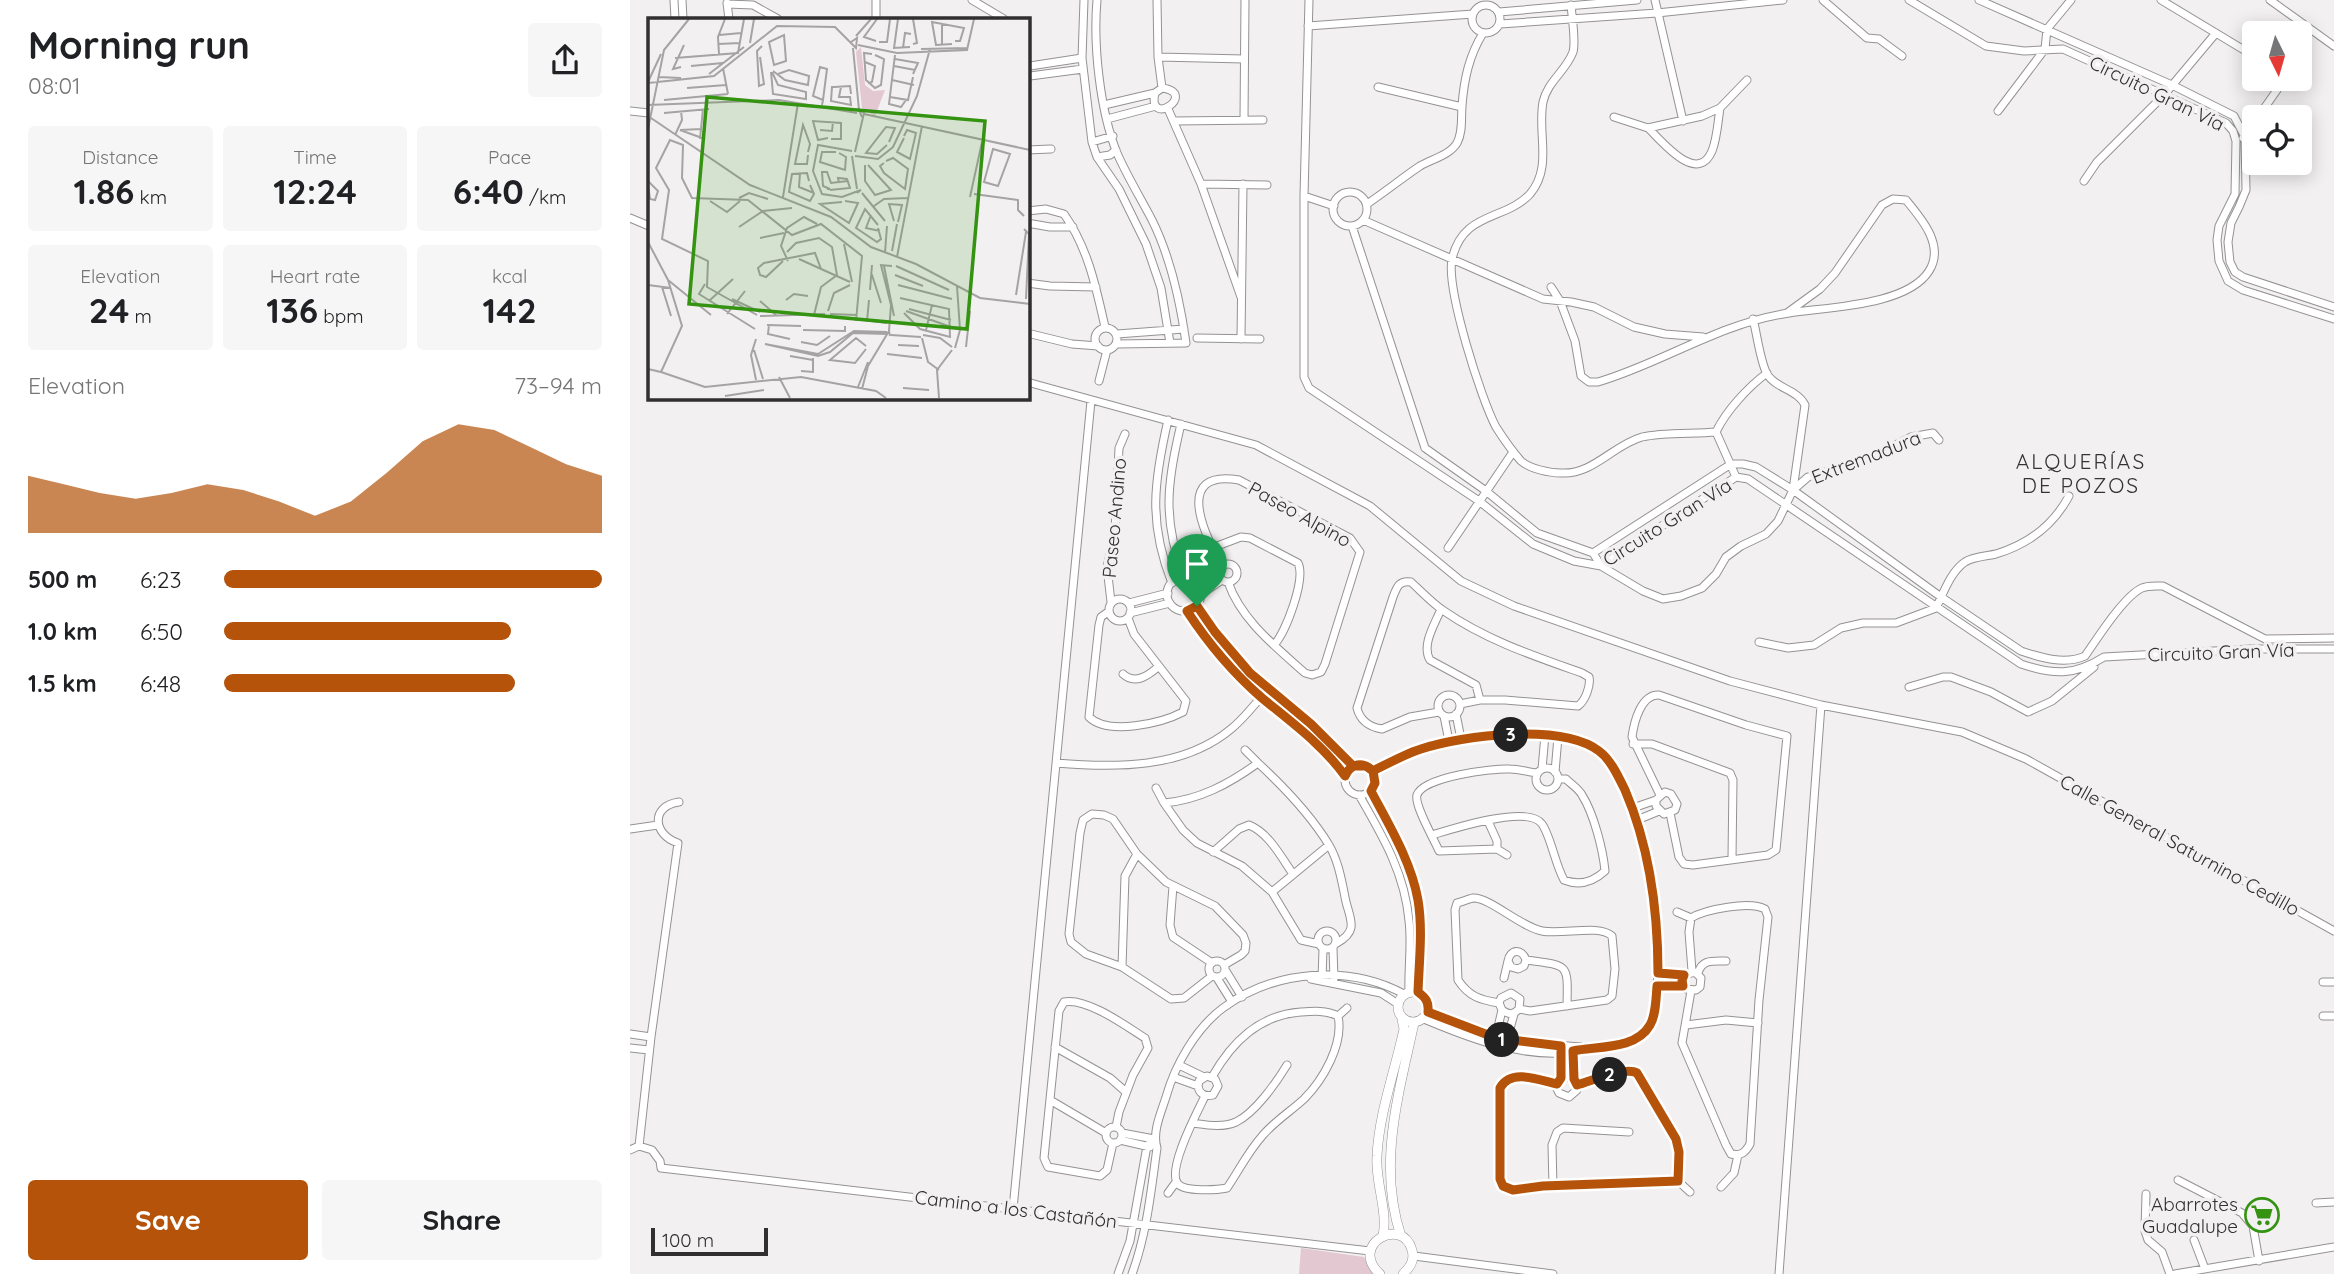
<!DOCTYPE html>
<meta charset="utf-8">
<style>
body{margin:0;font-family:Quicksand,sans-serif;background:#f6f6f6;color:#202124;height:100vh;display:flex;flex-direction:column;font-size:26px;white-space:nowrap}
*{box-sizing:border-box;margin:0}
p{font-size:23px;color:#757577}
.icon{flex:none;width:38px;height:38px;fill:none;stroke:currentColor;stroke-width:2;stroke-linecap:round;stroke-linejoin:round}
.map{position:relative;flex:1;overflow:hidden}
.panel{display:flex;flex-direction:column;background:#fff;width:630px}
.panel>*{flex:none}
.needle{width:46px;rotate:175deg}
.controls{position:absolute;left:1612px;top:21px;display:grid;gap:14px}
.controls a{display:grid;place-items:center;width:70px;height:70px;border-radius:7px;background:#fff;box-shadow:0 4px 18px #0003;font-size:35px}
.scale{position:absolute;left:21px;bottom:18px;width:117px;box-sizing:border-box;padding-left:7px;border:4px solid #312f30;border-top:0;font-size:19px;line-height:24px;white-space:nowrap;color:#312f30;-webkit-text-stroke:5px #f3f0f1;paint-order:stroke}
.pin{position:absolute;display:grid;place-items:center;width:60px;height:60px;color:#fff;margin:-72px -30px;border-radius:50% 50% 50% 0;rotate:-45deg;box-shadow:0 0 7px #0007}
.pin .icon{rotate:45deg}
.km{position:absolute;width:35px;height:35px;margin:-18px;border-radius:50%;background:#222;color:#fff;font-size:19px;line-height:35px;text-align:center}
.round{display:grid;place-items:center;flex:none;width:74px;height:74px;border-radius:7px;background:#f6f6f6}
.head{display:flex;align-items:center;justify-content:space-between;height:119px;padding:0 28px}
h1{font-size:38px;font-weight:700;line-height:52px}
.metrics{display:grid;grid-template-columns:repeat(3,1fr);gap:10px;height:119px;padding:7px 28px}
.metrics div{display:grid;align-content:center;border-radius:7px;background:#f6f6f6;text-align:center}
.metrics b{font-size:35px;font-weight:700}
.metrics small{font-size:19px;font-weight:400}
.metrics p{font-size:19px}
.chart{height:196px;padding:14px 28px}
.chart p{display:flex;justify-content:space-between}
.chart svg{width:100%;height:126px;margin-top:7px;fill:#b45309;opacity:.7}
.button{display:flex;gap:14px;margin-top:auto;padding:14px 28px}
.button a{flex:1;height:80px;border-radius:7px;background:#b45309;color:#fff;font-size:28px;font-weight:700;line-height:80px;text-align:center}
.button a+a{background:#f6f6f6;color:#202124}
ul{padding:0 28px;list-style:none;font-size:23px}
li{display:grid;grid-template-columns:112px 84px 1fr;align-items:center;height:52px}
li i{height:18px;border-radius:9px;background:#b45309}
main{display:flex;flex:1;min-height:0}
.map>svg:first-child{display:block}
.green{fill:#e3c7d1}
.lines{fill:none;stroke-linecap:round;stroke-linejoin:round}
.minor-casing{stroke:#959293;stroke-width:9}
.tertiary-casing{stroke:#959293;stroke-width:10}
.minor{stroke:#fff;stroke-width:7}
.tertiary{stroke:#fff;stroke-width:9}
.route-casing{stroke:#fff;stroke-width:14}
.route{stroke:#b45309;stroke-width:9}
.labels{text-anchor:middle;stroke-width:7;stroke-linejoin:round;paint-order:stroke}
.street-label{font-size:19px;fill:#312f30;stroke:#f3f0f1}
.poi-label{font-size:19px;fill:#312f30;stroke:#f3f0f1;text-anchor:end}
.neighbourhood-label{font-size:21px;letter-spacing:2px;fill:#353334;stroke:#f3f0f1}
.inset-road{fill:none;stroke:#a5a3a4;stroke-width:2}
.view{fill:#349311;fill-opacity:0.15;stroke:#349311;stroke-width:3.5}
.inset-edge{fill:none;stroke:#312f30;stroke-width:3.5}
</style>
<main>
<section class="panel">
<div class="head"><div><h1>Morning run</h1><p>08:01</p></div><a class="round"><svg class="icon" aria-label="share" viewBox="0 0 24 24"><path d="M12 15V3M7 8l5-5 5 5M5 13v7h14v-7"/></svg></a></div>
<div class="metrics">
<div><p>Distance</p><b>1.86<small> km</small></b></div>
<div><p>Time</p><b>12:24</b></div>
<div><p>Pace</p><b>6:40<small> /km</small></b></div>
</div>
<div class="metrics">
<div><p>Elevation</p><b>24<small> m</small></b></div>
<div><p>Heart rate</p><b>136<small> bpm</small></b></div>
<div><p>kcal</p><b>142</b></div>
</div>
<div class="chart"><p><span>Elevation</span>73–94 m</p>
<svg viewBox="0 0 160 44" preserveAspectRatio="none"><path d="M0 44V24L10 27L20 30L30 32L40 30L50 27L60 29L70 33L80 38L90 33L100 23L110 12L120 6L130 8L140 14L150 20L160 24V44z"/></svg>
</div>
<ul>
<li><b>500 m</b>6:23<i style="width:100%"></i></li>
<li><b>1.0 km</b>6:50<i style="width:76%"></i></li>
<li><b>1.5 km</b>6:48<i style="width:77%"></i></li>
</ul>
<div class="button"><a>Save</a><a>Share</a></div>
</section>
<div class="map">
<svg width="1704" height="1274" viewBox="0 0 1704 1274">
<rect width="100%" height="100%" fill="#f3f0f1"/>
<path class="green" d="M671,1248L734,1257L743,1274H669Z"/>
<g class="lines">
<g class="minor-casing">
<path id="minor" d="M44,0L45,19
M52,0L53,19
M342,0L374,19
M454,0L452,58L462,142L467,157L489,189L516,244L531,288L540,343
M467,0C463,45 470,111 487,153C497,176 510,197 522,220C541,258 550,300 556,343L486,344
M527,0L528,57L532,88
M679,0L674,196V377L679,388L849,501L903,544L944,561L971,566L1106,477L1118,479L1391,664C1424,675 1444,676 1474,657L1621,649H1704
M1025,0L1053,121
M1193,0L1237,38L1249,39L1272,56
M1279,0L1356,46L1394,51L1433,49L1596,123L1603,131L1606,141L1605,194L1589,226L1587,240L1589,261L1598,281L1613,290L1704,319
M1349,0L1542,85L1604,116L1615,137L1616,190L1609,207L1601,223L1598,242L1600,262L1605,272L1613,277L1704,307
M1531,0L1624,56
M1640,0L1704,46
M97,3L99,19
M97,4L123,5L148,19
M842 19a14 14 0 1 1 28 0a14 14 0 1 1-28 0Z
M941,5C942,17 946,42 943,52C936,71 917,82 913,102C907,133 923,167 900,194C875,221 833,211 822,259C816,289 851,399 866,427C873,438 882,451 891,461C900,469 920,473 931,473C963,475 983,445 1012,437C1032,432 1064,434 1086,432
M869,12L1007,0
M246,19V0
M870,24L1027,13L1153,0
M678,26L843,14
M528,57L614,59
M400,66L452,58
M400,76L453,69
M748,87L832,107
M474,105L525,93L532,88C569,93 517,129 525,93
M538,109L571,184L611,297
M0,111L19,113
M1368,111L1415,49L1417,29L1441,0
M984,117L1018,128L1072,116L1090,108L1117,80
M1628,117L1647,90L1649,79
M477,119L526,106
M614,120L615,0
M544,121L633,120
M1018,128C1031,140 1067,186 1082,151C1087,139 1088,121 1090,108
M1613,138L1624,123
M462,142L483,136
M397,150L421,149
M467,157L480,155L486,150
M1454,181L1467,162L1534,95L1586,33
M571,184L637,185
M703 209a17 17 0 1 1 34 0a17 17 0 1 1-34 0Z
M674,196L704,206
M737,204C755,192 772,178 790,166C802,159 820,155 827,143C833,132 831,118 832,106C834,79 839,56 853,33
M397,211L416,209L434,214C458,248 466,287 475,327
M0,218L19,226
M733,220L913,299L941,302L964,307L1004,327L1035,334L1073,337
M397,223L420,227H443
M722,226L795,448
M397,283L420,286L466,287
M921,287L930,301L945,341L951,376L959,382H968C1035,362 1087,324 1159,313C1197,307 1277,306 1299,271C1315,246 1292,219 1276,200L1263,199L1252,205L1205,273L1190,289L1157,313
M465 339a11 11 0 1 1 22 0a11 11 0 1 1-22 0Z
M397,333L442,344L468,346
M487,334L554,329
M567,338L630,339
M611,339L613,184
M469,381L477,350
M397,382L626,445L740,506L831,581L884,606L1100,681L1191,705L1332,732L1396,759L1704,931
M538,420C524,481 518,523 542,583
M551,424C537,482 532,520 554,577
M1086,432C1096,411 1118,387 1137,373
M1086,432L1106,477
M795,448L856,491L907,533L963,553L1101,464H1113L1126,467L1163,490L1311,597L1391,651C1412,658 1435,665 1455,656C1467,639 1494,596 1512,588C1518,585 1527,586 1533,586L1635,639L1704,638
M1163,490L1178,477L1238,459L1281,437L1303,433L1309,440
M582,548L611,537L620,538L668,563C676,579 656,632 644,645
M818,548L883,452
M963,553L971,566L1013,591L1033,599L1051,596L1072,588L1086,574L1096,557L1111,546L1136,534L1148,521L1163,490L1175,405C1167,389 1146,389 1137,374C1130,361 1127,334 1123,319
M589 573a9 9 0 1 1 18 0a9 9 0 1 1-18 0Z
M592,566C574,534 543,469 609,480L720,538L730,552L695,664L691,672L682,675L675,673C646,647 611,620 598,582
M537 594a17 17 0 1 1 34 0a17 17 0 1 1-34 0Z
M566,582L588,574
M571,594L592,580
M479 610a11 11 0 1 1 22 0a11 11 0 1 1-22 0Z
M481,602L477,567L485,532L489,448L495,434
M499,603L538,593
M567,606L585,632L620,673L693,736L723,766
M811,609C805,624 791,645 800,660L846,685L850,700
M557,611C578,643 602,672 632,698C661,722 693,745 715,776
M478,612L471,617L469,625L459,717C478,736 532,723 553,712L556,701L504,634L498,618
M500,613L540,603
M1129,642L1158,648L1184,645L1211,628L1233,623H1266L1306,608C1313,594 1321,571 1335,562C1342,557 1357,556 1366,554C1399,544 1423,526 1439,496
M493,674C505,685 518,676 529,666
M1279,687L1313,677H1321L1361,692L1398,712L1422,701L1464,667
M808 706a11 11 0 1 1 22 0a11 11 0 1 1-22 0Z
M809,712L780,717L752,729C739,727 730,720 727,708L763,597C767,587 769,580 781,582C792,592 802,603 814,611C856,640 904,656 952,673L959,677C961,686 955,701 948,706L875,700H850L830,704
M826,714L831,739
M814,716L819,741
M1003,744H1022L1100,773L1103,780L1102,858
M615,750L628,763
M426,763C485,768 553,769 601,729C612,720 622,708 631,697
M715 780a15 15 0 1 1 30 0a15 15 0 1 1-30 0Z
M906 779a11 11 0 1 1 22 0a11 11 0 1 1-22 0Z
M912,769L915,735
M743,771C759,763 774,755 791,749C832,735 930,723 967,749C1016,784 1034,939 1026,995C1024,1009 1024,1024 1013,1034C1000,1044 984,1045 968,1047C956,1048 944,1052 931,1053C883,1055 837,1037 794,1019
M925,772L928,737
M526,788L534,803
M741,791C759,825 782,861 788,900C792,930 789,962 788,992
M729,795C752,835 775,873 779,921C782,944 778,969 779,992
M1030,795L1002,737C1004,722 1011,694 1029,695L1116,725L1157,736L1146,850L1138,855L1063,865L1054,864L1049,857L1040,813
M1003,808L1026,800L1035,792L1041,794L1047,804L1045,810L1034,814L1026,806V800
M1007,820L1029,811
M858,821L867,841V849L809,851C804,839 784,805 787,795C793,777 862,768 880,769C889,769 898,772 907,773
M0,829L28,825
M802,835C822,829 898,804 912,824C921,837 925,864 934,880C949,886 963,882 975,871C973,850 964,814 952,795C949,789 941,784 936,779H928
M867,849L877,855
M583,852L609,829L619,825C639,833 651,857 663,874
M543,886L540,925L543,937L582,963
M642,892L699,845
M1047,912L1061,918
M688 940a9 9 0 1 1 18 0a9 9 0 1 1-18 0Z
M689,944L671,940L642,892L612,866L567,843L553,830L534,803C569,800 599,784 628,763C654,787 680,814 699,845C709,862 712,883 716,902C721,921 728,931 707,943
M703,948L704,979
M896,960L894,966L888,969L881,967L878,961C880,949 892,948 896,960C939,966 938,962 937,1006
M579 969a8 8 0 1 1 16 0a8 8 0 1 1-16 0Z
M492,967L495,876L507,854
M596,971L612,997
M1028,973L1054,975L1065,972L1071,978L1070,987L1066,990L1056,989L1052,980L1054,975
M1068,973C1072,959 1083,961 1096,961
M582,976L554,998L541,999L492,967L456,954L441,942L439,934L450,833L453,820L462,814L474,815L483,819L507,854L536,882L585,906L613,935L616,943L615,951L611,955L594,965
M587,978L602,1002
M874,978L878,961
M681,979L751,993L768,1004
M692,979L693,949
M1693,982H1704
M1027,987L1053,986
M1061,991L1052,1043L1096,1145L1101,1154C1111,1156 1115,1153 1120,1144L1129,1000L1138,917L1135,909C1120,901 1076,909 1061,918L1059,932L1062,971
M869,1003C851,1000 839,997 828,980L825,910L827,903C832,902 838,899 843,898C859,897 891,927 912,931C933,935 969,924 982,936L985,969L982,996L977,1000L900,1011L889,1009
M798,1012L837,1029L876,1041L951,1047
M708,1016L717,1008
M1693,1016H1704
M1056,1025L1096,1020L1128,1023
M0,1034L21,1037
M865,1040L872,1010L869,1003L871,998L881,993L890,999L889,1009C883,1015 879,1015 872,1010
M876,1043L884,1014
M425,1047L480,1078L496,1092
M942,1047L947,1090L939,1097L929,1093L927,1089L928,1081L934,1076L944,1079
M0,1048L19,1050
M931,1050V1078
M549,1065L574,1077
M543,1077L568,1086C569,1094 575,1097 583,1095L588,1086L585,1079L577,1076L569,1081L568,1086
M927,1084C909,1080 881,1068 870,1088V1179L873,1186L883,1190L913,1186L1048,1181L1049,1152L1046,1139L1007,1073C995,1066 962,1081 947,1085
M575,1096C568,1111 536,1170 548,1184C555,1192 587,1190 597,1188C610,1169 617,1153 633,1135C645,1121 661,1111 674,1099C693,1080 714,1044 708,1016C696,1010 684,1011 671,1012C629,1015 602,1042 582,1077
M420,1100L476,1133
M562,1123C577,1125 592,1128 606,1122C625,1113 646,1083 657,1065
M476 1135a8 8 0 1 1 16 0a8 8 0 1 1-16 0Z
M492,1133L524,1139
M490,1140L520,1147
M483,1143L477,1170L470,1176L418,1167L414,1158L429,1011L434,1002C456,997 496,1026 515,1038L518,1048L503,1075L489,1112L486,1127
M9,1146L21,1037L48,843C23,835 20,806 49,802
M0,1150L9,1146L22,1150L30,1161L31,1168L740,1251
M1548,1180L1612,1213L1623,1226L1629,1261
M1048,1181L1060,1192
M923,1187L922,1145L927,1132L933,1128L999,1132
M1091,1187L1104,1173L1108,1155
M538,1193L546,1182
M1516,1194L1515,1231L1518,1240L1532,1252L1540,1274
M1686,1203L1704,1202
M383,1209L461,401
M1564,1240L1575,1269
M784,1256L923,1274
M488,1274L500,1241L517,1146L524,1139
M502,1274C517,1233 521,1191 527,1148C522,1132 531,1113 536,1097C545,1065 566,1028 593,1008C644,970 719,964 774,994
M1149,1274L1191,705
M1545,1274L1704,1247"/>
</g>
<g class="tertiary-casing">
<path id="tertiary" d="M768 1007a15 15 0 1 1 30 0a15 15 0 1 1-30 0Z
M753,1236C758,1210 745,1182 747,1156C749,1113 765,1071 774,1029L772,1019
M771,1236C747,1165 769,1093 784,1023
M750,1274C718,1245 772,1215 782,1250C785,1261 780,1267 773,1274"/>
</g>
<use href="#minor" class="minor"/>
<use href="#tertiary" class="tertiary"/>
</g>
<g class="lines">
<g class="route-casing">
<path id="route" d="M567,606L585,632L620,673L681,724L723,766H736L743,771L745,783L741,791C759,825 781,861 788,900C793,930 789,962 788,992C796,998 799,1002 798,1012L866,1038L931,1046V1078L927,1084C909,1080 881,1068 870,1088V1179L873,1186L883,1190L913,1186L1048,1181L1049,1152L1046,1139L1007,1073C995,1066 962,1081 947,1085L944,1079L943,1051C967,1046 1006,1050 1020,1025C1026,1015 1026,998 1027,986H1053L1052,980L1054,975L1028,973C1028,910 1020,848 995,790C988,776 981,760 969,751C932,723 833,735 791,749C775,754 759,763 743,771C733,761 721,763 715,776C693,745 661,722 632,698C602,672 578,643 557,611L567,606"/>
</g>
<use href="#route" class="route"/>
</g>
<defs>
<g id="supermarket-ring" transform="scale(1.75)"><circle r="9.5" fill="#f3f0f1" stroke="#349311" stroke-width="1.5"/><path d="M-6-5.5h2.5l.6 2H6L4.5 2H-2.5L-4.4-4H-6ZM-1.5 3.2a1.3 1.3 0 1 0 .1 0ZM3 3.2a1.3 1.3 0 1 0 .1 0Z" fill="#349311"/></g>
</defs>
<g fill-rule="evenodd">
<use href="#supermarket-ring" x="1632" y="1215"/>
</g>
<g class="labels">
<g class="street-label">
<text transform="translate(1527 93) rotate(26)" y="7">Circuito Gran Vía</text>
<text transform="translate(1236 457) rotate(-21)" y="7">Extremadura</text>
<text transform="translate(670 514) rotate(29)" y="7">Paseo Alpino</text>
<text transform="translate(484 518) rotate(-85)" y="7">Paseo Andino</text>
<text transform="translate(1037 522) rotate(-32)" y="7">Circuito Gran Vía</text>
<text transform="translate(1591 652) rotate(-2)" y="7">Circuito Gran Vía</text>
<text transform="translate(1550 845) rotate(29)" y="7">Calle General Saturnino Cedillo</text>
<text transform="translate(386 1209) rotate(7)" y="7">Camino a los Castañón</text>
</g>
<g class="poi-label">
<text x="1608" y="1211">Abarrotes<tspan x="1608" dy="22">Guadalupe</tspan></text>
</g>
<g class="neighbourhood-label">
<text x="1451" y="469">ALQUERÍAS<tspan x="1451" dy="24">DE POZOS</tspan></text>
</g>
</g>
<g transform="translate(18 18)">
<rect width="382" height="382" fill="#f3f0f1"/>
<path d="M213,29L217,67L225,73L237,72L227,98L214,90L208,34Z" fill="#e3c7d1"/>
<path class="inset-road" d="M250,1L246,30L262,29M294,5V27M71,17L93,15M136,17L138,43L126,47L121,24ZM208,18L223,1M228,23L216,19L229,1M231,24H239L242,1M102,25L106,1M70,26L92,25M265,26L269,25L265,1M304,26L288,27L284,4L316,10L312,23H307M210,27L249,35L319,32L326,1M205,30L211,92M255,30L257,15L263,16M273,31L320,30M71,36L70,19L77,1M224,36L216,35L218,62L227,70L233,67L236,41L227,37M247,37L241,86L253,89L258,82M112,39L116,66L111,68L109,33L114,28M27,40L90,35L96,1M247,41L270,45L265,56M217,44L227,48L224,64L220,65M43,48L75,45M246,48L267,52M33,49L25,51L36,27M75,50L80,76M125,53L137,62L160,67L161,58L141,52L130,56M123,54L125,76L158,81V74L130,67L124,54M61,56L96,29M10,59L33,60M244,62L266,67M0,64L13,36M0,65L66,58L129,8L187,9L208,30L209,20L203,24M193,69L191,79H202L203,87L183,83L184,69H186L202,68L203,76M39,70L78,67M242,79L260,82L265,59M16,82L80,76M0,87L131,82L209,95M174,87L175,82L179,51L172,49L165,78L175,82M16,95L61,91M216,96L382,132M3,100L102,167L183,199L223,229L268,246L332,280L382,286M0,111L16,32L41,1M32,112L57,121M32,112L53,111M172,112L184,113L185,104M27,117L34,102L33,93M180,120L170,122L165,103L193,105V121H183M256,120L249,134L262,141L268,115L259,112L256,118M52,121L55,91M239,127L229,136L218,135L238,109L247,110L241,124M345,131L362,136L350,168L336,164ZM204,133L170,127L165,153L174,176L194,179L213,172L209,175M188,134H174L172,144L197,152L198,139L191,135M207,134L216,95L211,92L214,99M160,137L159,146H147L155,107L162,126L160,134M204,138L209,171M207,138L230,141L245,129L269,78L282,31M236,145L232,148L236,155L257,171L260,151L245,140L238,143M217,147V163L227,177L243,172L220,147M152,155L151,169L166,175M0,163L10,173L7,182L2,181L0,167M161,163L159,155L144,156L141,174L162,183L166,176L162,167M179,171H182L175,168L174,154H179L183,165L200,163M182,172L202,170L199,161L190,160L191,165M214,175L237,203M326,176L370,182V192L376,198M135,179L150,85M322,179L334,124M91,180L101,175L120,181M62,183L79,194L92,183M194,184L172,186L201,205L210,185L197,183M226,188L236,181L260,180M223,197L218,210L232,213M246,203L241,186L254,187L250,204M230,207L217,191L208,210L229,224L233,221L230,210M91,209L115,193L144,190M376,211L381,216L378,281M112,220L136,215M0,224L20,262L34,308L13,354L0,351M196,226L204,264M244,233L249,206M139,234L148,225L171,220L184,229L189,257L173,269L166,297M237,235L239,208M249,239L274,108M151,241L202,264M135,243L118,259L112,257L110,250L116,245L167,235L173,251M140,243L133,228L139,210L156,199L169,206M236,248L246,298M248,248L301,272M223,254L233,285M247,257L275,268M20,262L63,297M57,266L51,276L107,311M0,267L23,270M250,267L304,281M14,269L23,298M222,272L224,247M368,277L378,214M252,280L301,291L302,319L272,311L256,295M84,281L112,294M138,282L146,276L160,278M61,283L85,261M112,283L128,297M261,291L303,302M180,293L186,275L202,267M258,293L303,309M79,296L97,273M182,296L209,297M109,297L59,269L60,243L14,221L21,172L8,150L22,122L35,127L34,160L44,180L100,182L144,217L173,206L214,238L208,303M112,298L177,296M215,302L239,305M219,303L221,282M119,307L153,308M121,307L120,316L142,321M155,312L197,313V308M278,312L284,287M241,313L243,287L233,247L244,248M239,316L205,315L182,334L170,338L117,326L170,336L206,313L239,314M243,317L273,319M275,317L292,320L304,329M274,320L280,344L291,352M108,321L103,337L108,362M153,324L169,327L182,318M250,327L271,328M218,328L208,320L182,342L207,345L218,331M318,329L322,293M307,330L312,312L309,268M106,332L115,361M239,336L274,340M142,338L165,342M153,353L165,354V340M13,354L57,369L153,359L228,373L238,380M131,359L142,380M210,369L220,344M255,370L281,372M214,371L220,348L241,313L242,318M77,378L116,372M291,380L289,352L304,332"/>
<path class="view" d="M59,79L337,103L319,311L41,286Z"/>
<rect width="382" height="382" class="inset-edge"/>
</g>
</svg>
<div class="controls">
<a><svg class="needle" viewBox="-14 -14 28 28"><path d="M0-13l5 13h-10z" fill="#e53935"/><path d="M0 13l5-13h-10z" fill="#757577"/></svg></a>
<a><svg class="icon" aria-label="locate" viewBox="0 0 24 24"><circle cx="12" cy="12" r="6"/><path d="M12 2v4M12 18v4M2 12h4M18 12h4"/></svg></a>
</div>
<div class="scale">100 m</div>
<div class="pin" style="left:567px;top:606px;background:#1e9e55"><svg class="icon" aria-label="arrive" viewBox="0 0 24 24"><path d="M6 21V4h12l-3 4 3 4H6"/></svg></div>
<b class="km" style="left:872px;top:1040px">1</b>
<b class="km" style="left:980px;top:1075px">2</b>
<b class="km" style="left:881px;top:735px">3</b>
</div>
</main>
